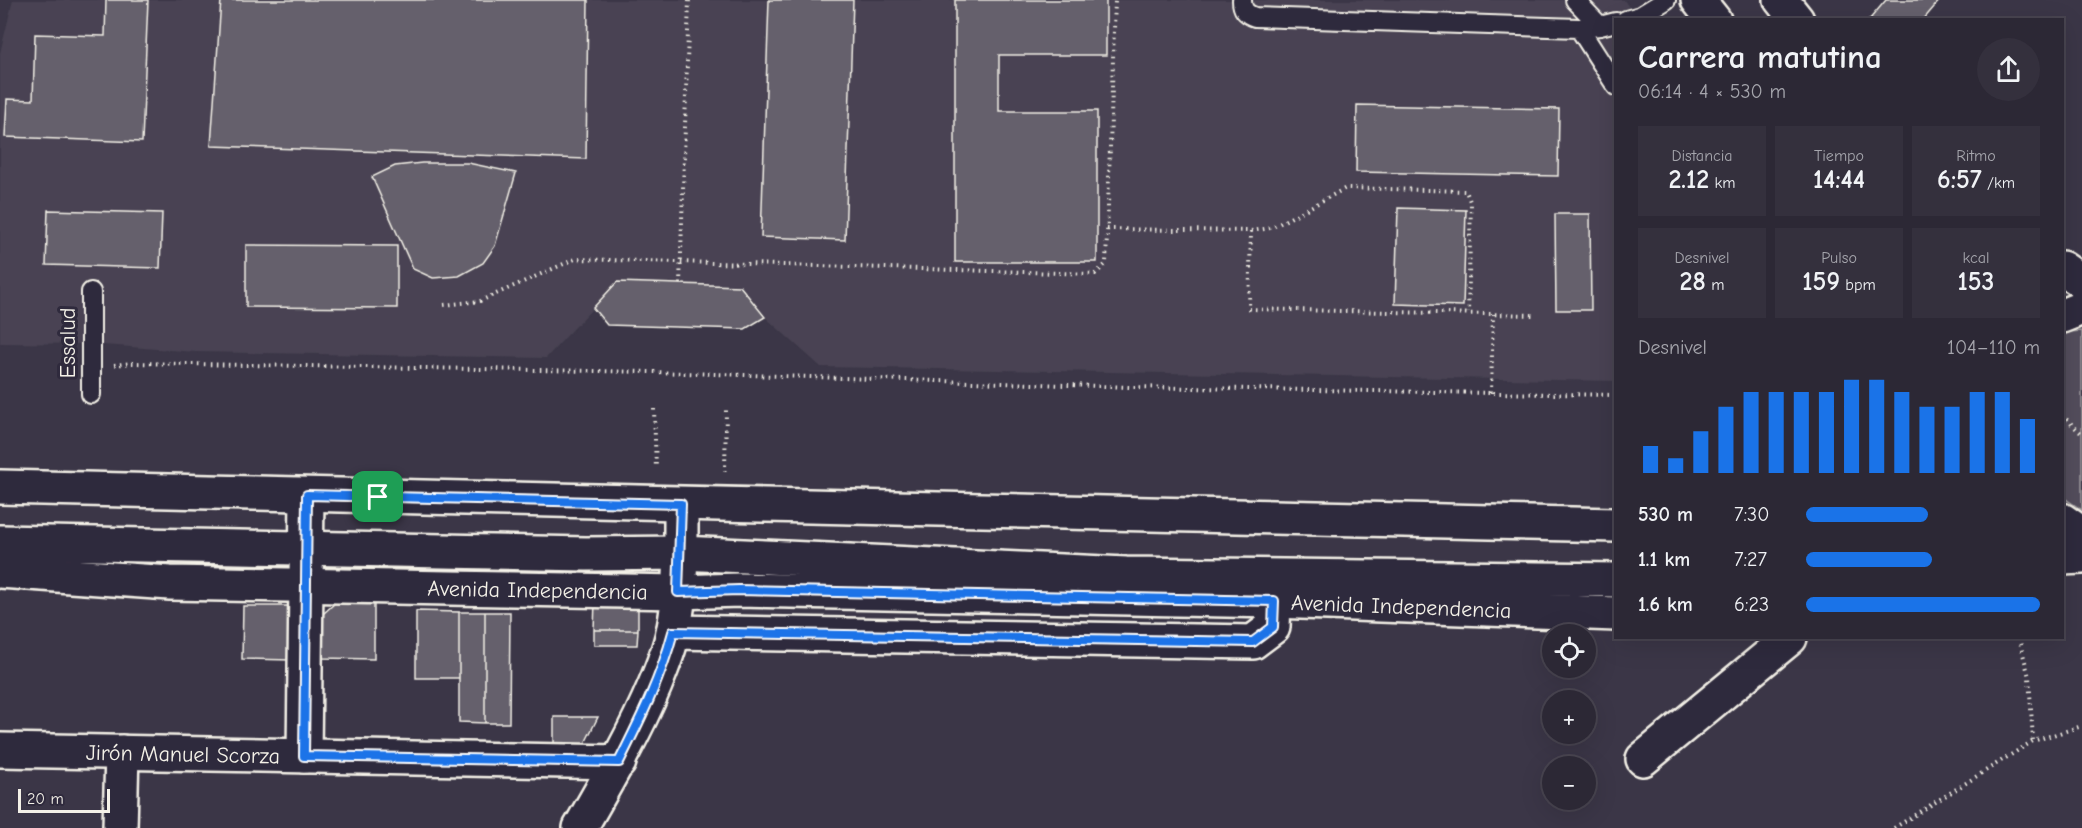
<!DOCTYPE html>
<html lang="es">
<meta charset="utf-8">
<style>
body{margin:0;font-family:"Comic Neue",sans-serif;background:#34303d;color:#f1f3f6;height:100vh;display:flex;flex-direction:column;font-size:22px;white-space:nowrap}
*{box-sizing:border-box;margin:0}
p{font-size:20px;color:#a6a6ad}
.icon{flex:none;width:33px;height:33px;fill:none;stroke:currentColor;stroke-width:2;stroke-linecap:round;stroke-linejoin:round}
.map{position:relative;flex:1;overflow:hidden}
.drawer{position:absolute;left:1614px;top:18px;width:450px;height:621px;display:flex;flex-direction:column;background:#2c2835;border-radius:0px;box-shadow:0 6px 24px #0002,0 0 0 2px #484450}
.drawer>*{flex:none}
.buttons{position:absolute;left:1542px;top:624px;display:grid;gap:12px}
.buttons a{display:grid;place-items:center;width:54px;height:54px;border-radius:50%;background:#2c2835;box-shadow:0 6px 24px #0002,0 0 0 2px #484450;font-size:30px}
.scale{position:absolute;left:18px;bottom:15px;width:92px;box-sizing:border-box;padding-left:6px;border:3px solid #f4f1e8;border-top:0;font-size:16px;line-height:21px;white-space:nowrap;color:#f4f1e8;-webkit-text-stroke:4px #2f2a3d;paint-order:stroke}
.pin{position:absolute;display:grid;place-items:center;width:51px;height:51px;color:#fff;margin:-26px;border-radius:12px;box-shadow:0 3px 9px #0006}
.round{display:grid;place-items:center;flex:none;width:63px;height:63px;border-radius:32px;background:#34303d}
.overview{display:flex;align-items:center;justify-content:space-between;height:102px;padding:0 24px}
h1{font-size:33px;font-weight:600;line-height:45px}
.stats{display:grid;grid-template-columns:repeat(3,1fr);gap:9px;height:102px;padding:6px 24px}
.stats div{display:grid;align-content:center;border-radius:0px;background:#34303d;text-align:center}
.stats b{font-size:26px;font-weight:600}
.stats small{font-size:16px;font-weight:400}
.stats p{font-size:16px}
.chart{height:168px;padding:12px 24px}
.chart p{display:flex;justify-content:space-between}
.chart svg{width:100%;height:108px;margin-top:6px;stroke:#1a73e8;stroke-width:6}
ul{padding:0 24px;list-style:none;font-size:20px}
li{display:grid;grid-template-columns:96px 72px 1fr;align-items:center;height:45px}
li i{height:15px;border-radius:8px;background:#1a73e8}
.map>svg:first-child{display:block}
.built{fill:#484352}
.green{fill:#534e5c;stroke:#a4a0a2;stroke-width:1.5}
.building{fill:#65616c;stroke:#f4f1e8;stroke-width:1.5}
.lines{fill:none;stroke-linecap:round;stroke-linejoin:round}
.lane-casing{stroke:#f4f1e8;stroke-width:22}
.street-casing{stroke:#f4f1e8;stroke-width:38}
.secondary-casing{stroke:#f4f1e8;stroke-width:38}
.primary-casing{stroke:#f4f1e8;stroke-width:38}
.highway-casing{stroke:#f4f1e8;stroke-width:38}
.path{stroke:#f4f1e8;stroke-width:4;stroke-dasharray:1.5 4.5;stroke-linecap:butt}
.lane{stroke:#2f2a3d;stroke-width:18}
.street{stroke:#2f2a3d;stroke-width:33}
.secondary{stroke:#2f2a3d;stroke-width:33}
.primary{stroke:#2f2a3d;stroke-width:33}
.highway{stroke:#2f2a3d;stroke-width:33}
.route-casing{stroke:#fff;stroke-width:12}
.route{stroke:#1a73e8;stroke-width:8}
.labels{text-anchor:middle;stroke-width:6;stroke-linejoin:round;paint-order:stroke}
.street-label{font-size:22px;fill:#f4f1e8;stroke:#2f2a3d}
</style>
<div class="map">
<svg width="2082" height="828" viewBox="0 0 2082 828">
<rect width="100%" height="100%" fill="#3b3647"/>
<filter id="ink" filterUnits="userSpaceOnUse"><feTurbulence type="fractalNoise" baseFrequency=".0167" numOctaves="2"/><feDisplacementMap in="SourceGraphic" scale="12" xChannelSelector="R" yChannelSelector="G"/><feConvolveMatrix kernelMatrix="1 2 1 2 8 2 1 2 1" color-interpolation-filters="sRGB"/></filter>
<g filter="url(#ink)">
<path class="built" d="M13,0H1624L1637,19L1616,20L1615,381L821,367L765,317L745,329L607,325L593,308L546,358L196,352L91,344L0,343V53Z"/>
<path class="green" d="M2082,331V510L2063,497L2062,336L2067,332Z"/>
<path class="building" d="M106,0H148L142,142L5,137L7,99L33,100L35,34L105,36Z
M221,0H588L586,159L211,146Z
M769,0H853L845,240L761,237Z
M955,0H1106V55H999V111H1097V262H955Z
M1886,0H1940L1923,20H1869Z
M1357,105L1559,109L1558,176L1356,172Z
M422,163H468L516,173L495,246L483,263L459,276L433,278L413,269L372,177L395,166Z
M1398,208L1466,210L1463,306L1395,304Z
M48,210L162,213L160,268L46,265Z
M1555,214H1590L1591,310H1556Z
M246,245L397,246V308L246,307Z
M617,282L740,286L765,317L745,329L607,325L593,308Z
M595,601L638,608V630H594Z
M335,603L374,604V659L322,658L323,614Z
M243,606H292L291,660L242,659Z
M416,611L459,612V678H416Z
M459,612H485V723L459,722Z
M485,612H510L509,723H485Z
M594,630H638L637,645H594Z
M554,717H598L580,753L554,752Z"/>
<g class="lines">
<g class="lane-casing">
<path id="lane" d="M1242,0C1242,10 1246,14 1255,17L1579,28L1600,26L1616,22
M1575,0L1600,26
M1626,20L1640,16L1666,0
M1579,28L1616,86
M91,394V292"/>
</g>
<g class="street-casing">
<g id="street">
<path d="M673,632L1253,642L1273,627L1274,601"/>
<path id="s1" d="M0,750L619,762"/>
<path d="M304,756L307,495"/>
<path d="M1643,759L1790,638"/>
<path d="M120,828L122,752"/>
<path d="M580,828C607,781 634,735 655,685C662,668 669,651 673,633C682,591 681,546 681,504"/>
</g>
</g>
<g class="secondary-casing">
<g id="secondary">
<path id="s2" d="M0,571L170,583L678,592L739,590L1274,601L1616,614"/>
</g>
</g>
<g class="primary-casing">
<path id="primary" d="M0,487L1616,525
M0,542L586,554L681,553L1126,574L1616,580
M2062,558L2082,557"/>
</g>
<g class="highway-casing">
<path id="highway" d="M1698,0L1714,20
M1781,0L1797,20
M2062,268L2082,282
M2062,316L2082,308
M2062,520L2082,534"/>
</g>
<path class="path" d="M1107,229L1251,231L1249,309L1536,315
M1251,231L1271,228L1346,188L1466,191L1471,204L1468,313
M680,284L689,0
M444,305L480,301L575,259L1095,274L1106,264L1115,0
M114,365L132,363L652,372L1130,387L1616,395
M1491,393L1493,314
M654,409L656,469
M2062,415L2082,434
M725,472L726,410
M2019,638L2029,677L2033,740
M1894,828L2033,741L2082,726"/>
<use href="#lane" class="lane"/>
<use href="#street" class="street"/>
<use href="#secondary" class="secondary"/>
<use href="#primary" class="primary"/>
<use href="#highway" class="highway"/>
</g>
</g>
<g class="lines" filter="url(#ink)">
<g class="route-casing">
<path id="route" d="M307,495L681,504L678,592L739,590L1274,601L1273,627L1253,642L673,632C661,678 640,720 619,762L304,756Z"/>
</g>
<use href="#route" class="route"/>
</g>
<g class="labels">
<g class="street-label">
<text transform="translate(67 343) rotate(-90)" y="8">Essalud</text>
<text dy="8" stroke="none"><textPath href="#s2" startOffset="538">Avenida Independencia</textPath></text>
<text dy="8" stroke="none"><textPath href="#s2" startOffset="1402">Avenida Independencia</textPath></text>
<text dy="8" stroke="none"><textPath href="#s1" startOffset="183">Jirón Manuel Scorza</textPath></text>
</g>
</g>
</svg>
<div class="buttons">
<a><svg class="icon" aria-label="locate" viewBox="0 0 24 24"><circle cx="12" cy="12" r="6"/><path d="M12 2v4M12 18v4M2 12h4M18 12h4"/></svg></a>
<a>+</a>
<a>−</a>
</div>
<div class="scale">20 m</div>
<div class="pin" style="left:378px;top:497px;background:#1e9e55"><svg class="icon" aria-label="arrive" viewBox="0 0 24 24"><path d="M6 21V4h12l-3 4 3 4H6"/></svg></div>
<section class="drawer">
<div class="overview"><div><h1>Carrera matutina</h1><p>06:14 · 4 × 530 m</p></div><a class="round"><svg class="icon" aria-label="share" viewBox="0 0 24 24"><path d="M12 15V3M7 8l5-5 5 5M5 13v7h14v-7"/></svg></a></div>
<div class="stats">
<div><p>Distancia</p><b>2.12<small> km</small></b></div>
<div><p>Tiempo</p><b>14:44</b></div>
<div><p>Ritmo</p><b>6:57<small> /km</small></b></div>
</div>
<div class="stats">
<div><p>Desnivel</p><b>28<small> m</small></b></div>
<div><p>Pulso</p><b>159<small> bpm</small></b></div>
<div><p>kcal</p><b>153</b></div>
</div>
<div class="chart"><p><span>Desnivel</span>104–110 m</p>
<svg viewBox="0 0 160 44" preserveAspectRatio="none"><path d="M5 44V33M15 44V38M25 44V27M35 44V17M45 44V11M55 44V11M65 44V11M75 44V11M85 44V6M95 44V6M105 44V11M115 44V17M125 44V17M135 44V11M145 44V11M155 44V22"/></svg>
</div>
<ul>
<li><b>530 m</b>7:30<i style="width:52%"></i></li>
<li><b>1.1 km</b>7:27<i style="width:54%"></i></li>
<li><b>1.6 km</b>6:23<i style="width:100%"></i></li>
</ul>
</section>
</div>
